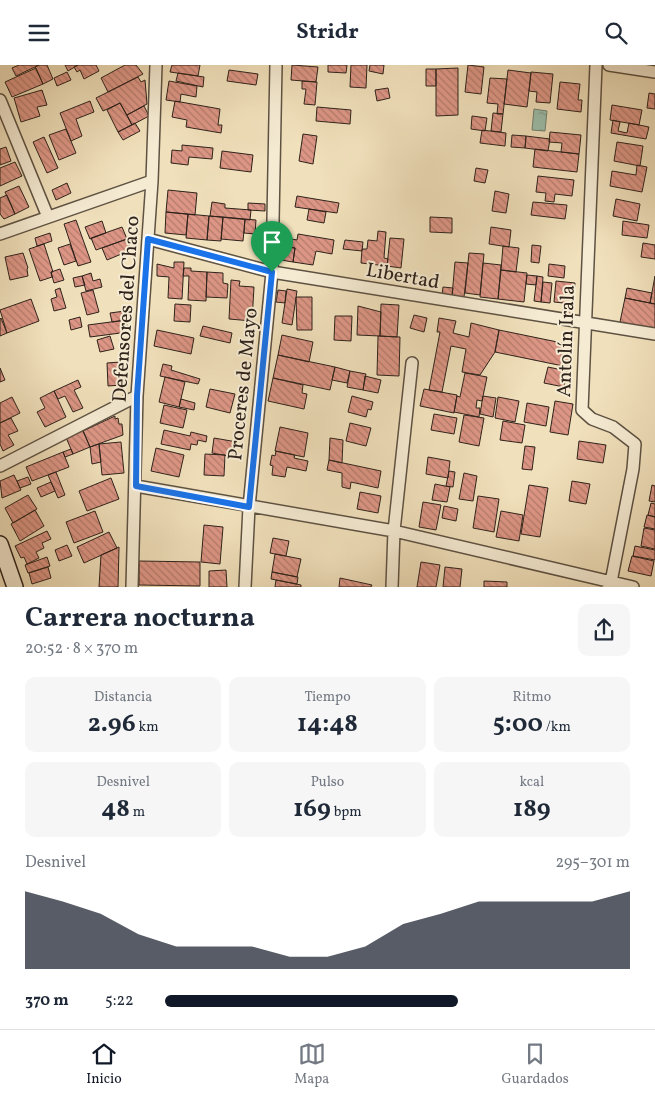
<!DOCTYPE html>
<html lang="es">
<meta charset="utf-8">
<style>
body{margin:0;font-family:Vollkorn,serif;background:#f6f6f7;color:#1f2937;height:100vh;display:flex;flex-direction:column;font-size:19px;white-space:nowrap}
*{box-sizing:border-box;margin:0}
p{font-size:16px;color:#747a83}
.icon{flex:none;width:28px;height:28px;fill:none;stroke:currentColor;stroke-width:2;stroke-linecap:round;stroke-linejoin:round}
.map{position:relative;height:522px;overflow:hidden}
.side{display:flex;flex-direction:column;background:#fff;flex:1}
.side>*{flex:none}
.pin{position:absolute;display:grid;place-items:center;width:42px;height:42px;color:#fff;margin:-51px -21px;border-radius:50% 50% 50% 0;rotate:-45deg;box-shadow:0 0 5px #0007}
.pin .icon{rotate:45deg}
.round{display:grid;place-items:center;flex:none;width:52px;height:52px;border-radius:10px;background:#f6f6f7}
.head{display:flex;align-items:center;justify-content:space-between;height:85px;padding:0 25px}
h1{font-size:28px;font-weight:700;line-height:38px}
.figures{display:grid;grid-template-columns:repeat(3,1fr);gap:8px;height:85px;padding:5px 25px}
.figures div{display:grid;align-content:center;border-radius:10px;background:#f6f6f7;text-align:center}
.figures b{font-size:25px;font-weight:700}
.figures small{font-size:14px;font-weight:400}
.figures p{font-size:14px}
.chart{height:140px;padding:10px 25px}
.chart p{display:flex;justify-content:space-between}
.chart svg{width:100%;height:90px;margin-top:5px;fill:#111827;opacity:.7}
ul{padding:0 25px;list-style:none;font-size:16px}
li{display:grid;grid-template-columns:80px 60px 1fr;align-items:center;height:38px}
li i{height:12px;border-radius:6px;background:#111827}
header{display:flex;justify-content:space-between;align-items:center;height:65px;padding:0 25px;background:#fff;font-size:22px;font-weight:700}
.tab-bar{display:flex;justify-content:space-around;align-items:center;height:70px;border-top:1px solid #e0e1e3;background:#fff;font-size:14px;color:#747a83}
.tab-bar a{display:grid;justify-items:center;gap:2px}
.tab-bar .active{color:#111827}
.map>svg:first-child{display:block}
.water{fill:url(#water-ripples);stroke:#6f8071}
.building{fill:url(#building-back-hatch);stroke:#2e221b}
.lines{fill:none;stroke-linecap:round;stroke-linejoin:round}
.street-casing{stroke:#5e5243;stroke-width:14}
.secondary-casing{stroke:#2e221b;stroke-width:18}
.street{stroke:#f5ebd3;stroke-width:11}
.secondary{stroke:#f5ebd3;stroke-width:15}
.route-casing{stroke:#fff;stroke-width:10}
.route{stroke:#1a73e8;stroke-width:6}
.labels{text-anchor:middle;stroke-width:4;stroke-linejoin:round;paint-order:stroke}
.street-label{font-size:20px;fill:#2e221b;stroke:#f5ebd3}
</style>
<header><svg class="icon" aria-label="menu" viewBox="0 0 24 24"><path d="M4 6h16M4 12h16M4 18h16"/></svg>Stridr<svg class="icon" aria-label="search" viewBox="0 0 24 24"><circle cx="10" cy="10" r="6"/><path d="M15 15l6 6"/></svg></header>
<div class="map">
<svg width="655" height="522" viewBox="0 0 655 522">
<defs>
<pattern id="water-ripples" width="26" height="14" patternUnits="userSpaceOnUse" patternTransform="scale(1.25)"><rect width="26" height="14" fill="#9bbeaa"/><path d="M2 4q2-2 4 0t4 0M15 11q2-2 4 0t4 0" fill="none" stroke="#7f9a8a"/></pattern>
<pattern id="building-back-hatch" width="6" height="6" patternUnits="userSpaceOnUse" patternTransform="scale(1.25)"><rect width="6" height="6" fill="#dd9685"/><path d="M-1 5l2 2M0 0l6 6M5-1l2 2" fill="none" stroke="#b47a6c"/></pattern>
</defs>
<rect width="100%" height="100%" fill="#f0e0bb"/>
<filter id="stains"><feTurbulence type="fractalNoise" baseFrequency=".004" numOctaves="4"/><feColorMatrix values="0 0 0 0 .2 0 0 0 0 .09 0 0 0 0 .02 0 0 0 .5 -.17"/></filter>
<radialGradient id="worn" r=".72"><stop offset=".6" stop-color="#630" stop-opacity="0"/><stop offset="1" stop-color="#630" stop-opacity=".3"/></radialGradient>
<path class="water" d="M534,44L547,46L545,66L532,65Z"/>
<path class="building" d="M19,0H39L16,11L12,3Z
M39,0H47L53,14L43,19L35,2Z
M65,0H78L68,6Z
M78,0H96L99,6L84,14L80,5L77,7L74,2Z
M125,0H136L143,9L108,27L101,13Z
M172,0H200L198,11L170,7Z
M292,0L318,2L316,17L291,15Z
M328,0H347L346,8L328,7Z
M351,0H367L366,23L350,22Z
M370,0H384L383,9L369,6Z
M468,0L484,2L481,29L465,27Z
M36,3L43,19L12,32L5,17Z
M458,3V50L436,51V4Z
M426,4H436V21H426Z
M229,5L258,9L256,20L227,16Z
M508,5L531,8L527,42L504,39Z
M67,7L71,15L57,21L54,13Z
M531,7L553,9L550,38L536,37L537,27L529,26Z
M178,8L204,12L203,22L176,16Z
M138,12L141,17L145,15L147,39L127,50L120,38L103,46L96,33Z
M490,13L507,14L503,49H497L498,39L487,38Z
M169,16L197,21L196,32L181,29L180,37L166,35Z
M302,16L317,17L315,40L304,39L306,24H302Z
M560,17L580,19L578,35H582L581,47L557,44Z
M388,23L390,33L377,36L375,25Z
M42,25L47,40L37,42L40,51L21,57L14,33Z
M649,28L655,29V44L647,43Z
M90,36L94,47L76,54L82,71L71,76L60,48Z
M175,36L220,44L218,60H222L221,68L186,62L187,55L172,52Z
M120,38L132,60L118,67L107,45Z
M612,40L642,45L639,60L610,55Z
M144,41L149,51L132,60L127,50Z
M317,42L351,45L350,59L316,56Z
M493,48L503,49L501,67L491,66Z
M472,51L487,53L485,66L471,64Z
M613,55L620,57L618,66L627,68L629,58L649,62L646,74L611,68Z
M135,58L140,66L123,75L118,67Z
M66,64L76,88L59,95L49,70Z
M482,65L506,68L505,81L480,78Z
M550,67L581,70L579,89L561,87L562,78L549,77Z
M303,69L317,71L313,99L299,96Z
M512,70L526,71L525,83L511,82Z
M526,71L550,74L548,86L525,83Z
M44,72L58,103L47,108L33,77Z
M617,77L643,81L640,101L614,96Z
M182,80L213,83L212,94L189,92L188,100L171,98L172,85L182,86Z
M6,82L11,96L0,100V84Z
M535,84L579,89L577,107L533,102Z
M222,86L253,90L251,107L220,103Z
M15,97L22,111L0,121V103Z
M637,100L647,102L642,127L610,121L612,106L636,110Z
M476,103L488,105L485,118L474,116Z
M538,111L574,115L572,131L555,129L554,137L545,136L546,128L536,127Z
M67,118L71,128L56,135L52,125Z
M19,121L29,142L15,149L5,127Z
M168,125L197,128L195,150L166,147Z
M495,126L509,129L506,148L492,146Z
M7,130L15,149L4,154L0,149V133Z
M297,131L339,138L337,148L295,142Z
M616,134L640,139L637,156L613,151Z
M212,137L225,139V143L251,145L250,155L210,151Z
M533,137L567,140L565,154L531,150Z
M248,138L265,139V146L248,145Z
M309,144L326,147L324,158L307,155Z
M166,147L188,149L186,170L165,168Z
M188,149L209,151L207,175L186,173Z
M209,151L223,152L221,176L207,175Z
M223,152L245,154L243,176L221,174Z
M430,152L452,153V168L430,167Z
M245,154L256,155L255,169L244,168Z
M76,155L91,197L78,201L64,159Z
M102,156L106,168L90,174L85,162Z
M623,156L649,160L647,173L622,170Z
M122,162L127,174L96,185L91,173Z
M491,162L511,165L509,182L489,179Z
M378,166L386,167L384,193L388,194L387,201L361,198L362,184H367L368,175L377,176Z
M50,168L52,176L37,181L35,173Z
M298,169L334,175L332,189L316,186L313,200L293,197L295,183L285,182L287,173L297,175Z
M390,173L404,174L401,203L387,201Z
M127,174L131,185L107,195L102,183Z
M345,175L363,177L362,186L343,184Z
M643,178L655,180V194L641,192Z
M44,179L53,207H51L52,212L40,216L29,184Z
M70,179L76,196L64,200L58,183Z
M532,180L541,181L539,198L531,197Z
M283,181L295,183L293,197L281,195Z
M503,181L519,183L516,207L501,205Z
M23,188L28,203L27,204L28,211L10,215L5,192Z
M469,188L484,189L480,230L465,228Z
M174,197H184L182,234L168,233L169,212L157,211V199L174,203Z
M455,197L468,198L464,232L452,231Z
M483,198L501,200L498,234L480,232Z
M549,199L565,201L564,213L548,211Z
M184,203H191V206L207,207L206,236L188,235L189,211H183Z
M60,204L64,215L54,218L51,207Z
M501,205L527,208L524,237L498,234Z
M207,207L223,208V218L228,219L227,233L206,232Z
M91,208L93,216L100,214L102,222L86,226L82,211Z
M527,210L537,211L536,220L526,219Z
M82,211L85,220L75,222L73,213Z
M537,211L543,212L541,237L534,236Z
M655,211V239L650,238Z
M231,215L240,216L239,221L254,222L252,256L229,254Z
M556,216L575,218L573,239L554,237Z
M543,217L552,218L550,238L541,237Z
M443,222L453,223L452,231L442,230Z
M60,223L66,243L54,246L51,234L57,232L55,225Z
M627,223L652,228L650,238L625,233Z
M287,224L297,226L292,260L282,258Z
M93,225L99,247L87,250L81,228Z
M278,225L286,226L285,238L276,237Z
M296,232H312V265H297Z
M625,233L655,239V265L620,257Z
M31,234L39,256L7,268L0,245Z
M564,238L573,239L572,249L563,248Z
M175,239L191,240L190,257L174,256Z
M381,239L399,240L397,272L380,271Z
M358,241L381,247L380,271L357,270Z
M125,246L126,255L112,257L110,248Z
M414,250L427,253L424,267L410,263Z
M335,251H352L351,276L334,275Z
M80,252L82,262L71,265L69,255Z
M1,253L7,268L0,271V254Z
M439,253L456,256L453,268L469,272L471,258L499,265L495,287L480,310L462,307L466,284L451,281L442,327L429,325L440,267H437Z
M126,255L128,267L90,272L88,260Z
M203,261L232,268L230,278L200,271Z
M157,265L194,273L191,289L154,281Z
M499,265L572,280L568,302L495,287Z
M282,270L313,277L309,297L278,290Z
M110,271L114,284L100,287L97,275Z
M378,271L400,272L399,311L377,310Z
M278,290L335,302L330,325L273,313Z
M120,297L121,320L108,321L107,298Z
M163,299L172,301L171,305L200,314L198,319L160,311Z
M335,302L350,306L347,318L332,315Z
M548,302L567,306L564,322L544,318Z
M0,303L5,315L0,317Z
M350,306L366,309L363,325L347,322Z
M465,308L487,312L482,336L477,335L476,343H480L479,352L454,347L457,331L460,332Z
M365,311L381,315L378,328L363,325Z
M165,312L185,317L179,342L159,337Z
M273,313L303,320L302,328L307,329L304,344L268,336Z
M78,315L81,322L74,325L83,343L73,347L65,331L58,334L54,326Z
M210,324L235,329L230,348L206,342Z
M424,324L457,330L454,348L420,341Z
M54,326L66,352L45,362L37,347L45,343L40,333Z
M352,331L373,337L371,345L368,344L366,352L348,347Z
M483,331L496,333L493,352L480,349Z
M12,332L20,348L0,358V338Z
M498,332L519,336L515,357L495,353Z
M181,334L195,338L194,345L179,342Z
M555,336L573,339L568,370L550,367Z
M527,338L549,342L546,361L524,357Z
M164,340L187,345L183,363L160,358Z
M434,349L457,353L454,369L431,365Z
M464,350L484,353L479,381L459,377Z
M115,351V354L118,353L119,359H122L123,370L90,382L83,366Z
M11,353L18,366L8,370L14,380L3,386L0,379V358Z
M503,356L525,360L522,378L500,375Z
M350,358L371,363L366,381L346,376Z
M280,362L308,368L304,392L275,386Z
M82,363L90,382L73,389L65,370Z
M164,365L190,371L191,367L207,371L206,377L198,375L197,380L191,379L190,385L161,379Z
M214,373L237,377L234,392L212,388Z
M330,373L343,375L342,398L329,395Z
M579,376L606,380L603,398L577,394Z
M121,377L124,408L102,410L99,379Z
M99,379L101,397L92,399L90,382Z
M525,381L535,382L532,405L522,404Z
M156,383L184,390L179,412L151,406Z
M71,384L73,389L65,392L63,387Z
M276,386L295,390L294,393L308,396L306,406L287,402L285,412L272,410L273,401L270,400L272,390L275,391Z
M63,387L69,402L32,416L26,402Z
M205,389L225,390L224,411L204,410Z
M428,392L450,396L448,413L426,409Z
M329,395L381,406L378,423L351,417L350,424L342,422V408L327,405Z
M449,406L455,407L453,422L446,421Z
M56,407L65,430L58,433L48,410Z
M464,408L477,411L473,436L459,434Z
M14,410L21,425L2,433L0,416Z
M28,412L31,419L20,423L17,416Z
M111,413L119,434L87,446L79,426Z
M572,416L590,419L586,439L569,436Z
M51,417L55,426L41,432L37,423Z
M435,419L450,422L447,437L432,435Z
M529,420L548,423L540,472L521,469Z
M652,420L655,421V437L649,436Z
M360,427L381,431L378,448L357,444Z
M28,430L37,444L13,458L5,443Z
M478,431L499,434L494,467L473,463Z
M423,437L441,440L436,465L419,462Z
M651,438L655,439V452L648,450Z
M444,441L458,444L456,456L442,453Z
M35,445L44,461L20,476L11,459Z
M95,446L103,467L74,478L66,457Z
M501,446L523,450L519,476L496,472Z
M647,450L655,452V464L644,462Z
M204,460L223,462L220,499L201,497Z
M644,463L655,465V484L641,481Z
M47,466L51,474L42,478L44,483L36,487L39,493L27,499L24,492L21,493L15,481Z
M109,467L117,483L84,498L77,482Z
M273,473L289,476L286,491L270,488Z
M67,480L72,491L59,496L55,485Z
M635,481L655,485V495L633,491Z
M119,482L118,522H99L101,490Z
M275,489L301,494L297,512L272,507Z
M632,491L654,496L651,511L628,506Z
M47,492L50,501L28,508L25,500Z
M139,496L200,497V521L139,520Z
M421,497L440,500L436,522H417Z
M48,502L51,513L32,519L29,508Z
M445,502L462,504L460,522H443Z
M226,505L227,522H209V506Z
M272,507L298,512L297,519L271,514Z
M340,513L372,520L371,522H339Z
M276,515L301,520V522H275Z
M484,516L507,517V522H484Z"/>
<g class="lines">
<g class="street-casing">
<path id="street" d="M596,0L582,345L592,354L613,362L635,379L633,404L611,517L608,522
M609,0L655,7
M0,35L48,152
M0,169L152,116
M148,174L272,207L655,269
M0,401L137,331
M136,421L394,466L633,522
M132,522L137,331L152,116L156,0
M245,522L249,442L272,207L276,0
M392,522L394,466L412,298"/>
</g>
<g class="secondary-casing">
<path id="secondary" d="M0,479L15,522"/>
</g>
<use href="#street" class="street"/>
<use href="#secondary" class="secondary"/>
</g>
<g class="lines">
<g class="route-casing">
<path id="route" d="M148,174L272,207L249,442L136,421L137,331Z"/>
</g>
<use href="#route" class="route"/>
</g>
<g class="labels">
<g class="street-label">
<text transform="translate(403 210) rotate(10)" y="7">Libertad</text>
<text transform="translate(125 244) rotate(-86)" y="7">Defensores del Chaco</text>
<text transform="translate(565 276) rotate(-88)" y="7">Antolín Irala</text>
<text transform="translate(242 319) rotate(-84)" y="7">Proceres de Mayo</text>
</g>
</g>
<rect width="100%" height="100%" filter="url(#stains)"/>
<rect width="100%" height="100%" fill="url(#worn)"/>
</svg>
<div class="pin" style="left:272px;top:207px;background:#1e9e55"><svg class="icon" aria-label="arrive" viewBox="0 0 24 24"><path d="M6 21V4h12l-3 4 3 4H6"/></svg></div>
</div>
<section class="side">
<div class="head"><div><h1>Carrera nocturna</h1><p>20:52 · 8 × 370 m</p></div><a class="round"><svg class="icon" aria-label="share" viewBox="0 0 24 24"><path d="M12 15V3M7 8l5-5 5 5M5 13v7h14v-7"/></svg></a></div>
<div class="figures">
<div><p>Distancia</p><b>2.96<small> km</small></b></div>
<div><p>Tiempo</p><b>14:48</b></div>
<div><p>Ritmo</p><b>5:00<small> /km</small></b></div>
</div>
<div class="figures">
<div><p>Desnivel</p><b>48<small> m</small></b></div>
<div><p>Pulso</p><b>169<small> bpm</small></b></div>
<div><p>kcal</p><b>189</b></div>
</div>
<div class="chart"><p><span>Desnivel</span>295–301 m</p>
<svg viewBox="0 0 160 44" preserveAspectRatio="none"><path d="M0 44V6L10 11L20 17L30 27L40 33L50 33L60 33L70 38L80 38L90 33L100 22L110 17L120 11L130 11L140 11L150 11L160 6V44z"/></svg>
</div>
<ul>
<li><b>370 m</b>5:22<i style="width:63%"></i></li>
</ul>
</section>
<nav class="tab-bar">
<a class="active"><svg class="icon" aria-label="home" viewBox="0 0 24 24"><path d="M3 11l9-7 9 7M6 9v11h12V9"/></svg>Inicio</a>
<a><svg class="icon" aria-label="map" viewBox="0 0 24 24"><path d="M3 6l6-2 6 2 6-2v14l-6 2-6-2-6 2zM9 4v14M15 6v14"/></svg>Mapa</a>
<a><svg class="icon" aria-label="saved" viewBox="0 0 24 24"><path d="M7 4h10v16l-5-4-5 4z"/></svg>Guardados</a>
</nav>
